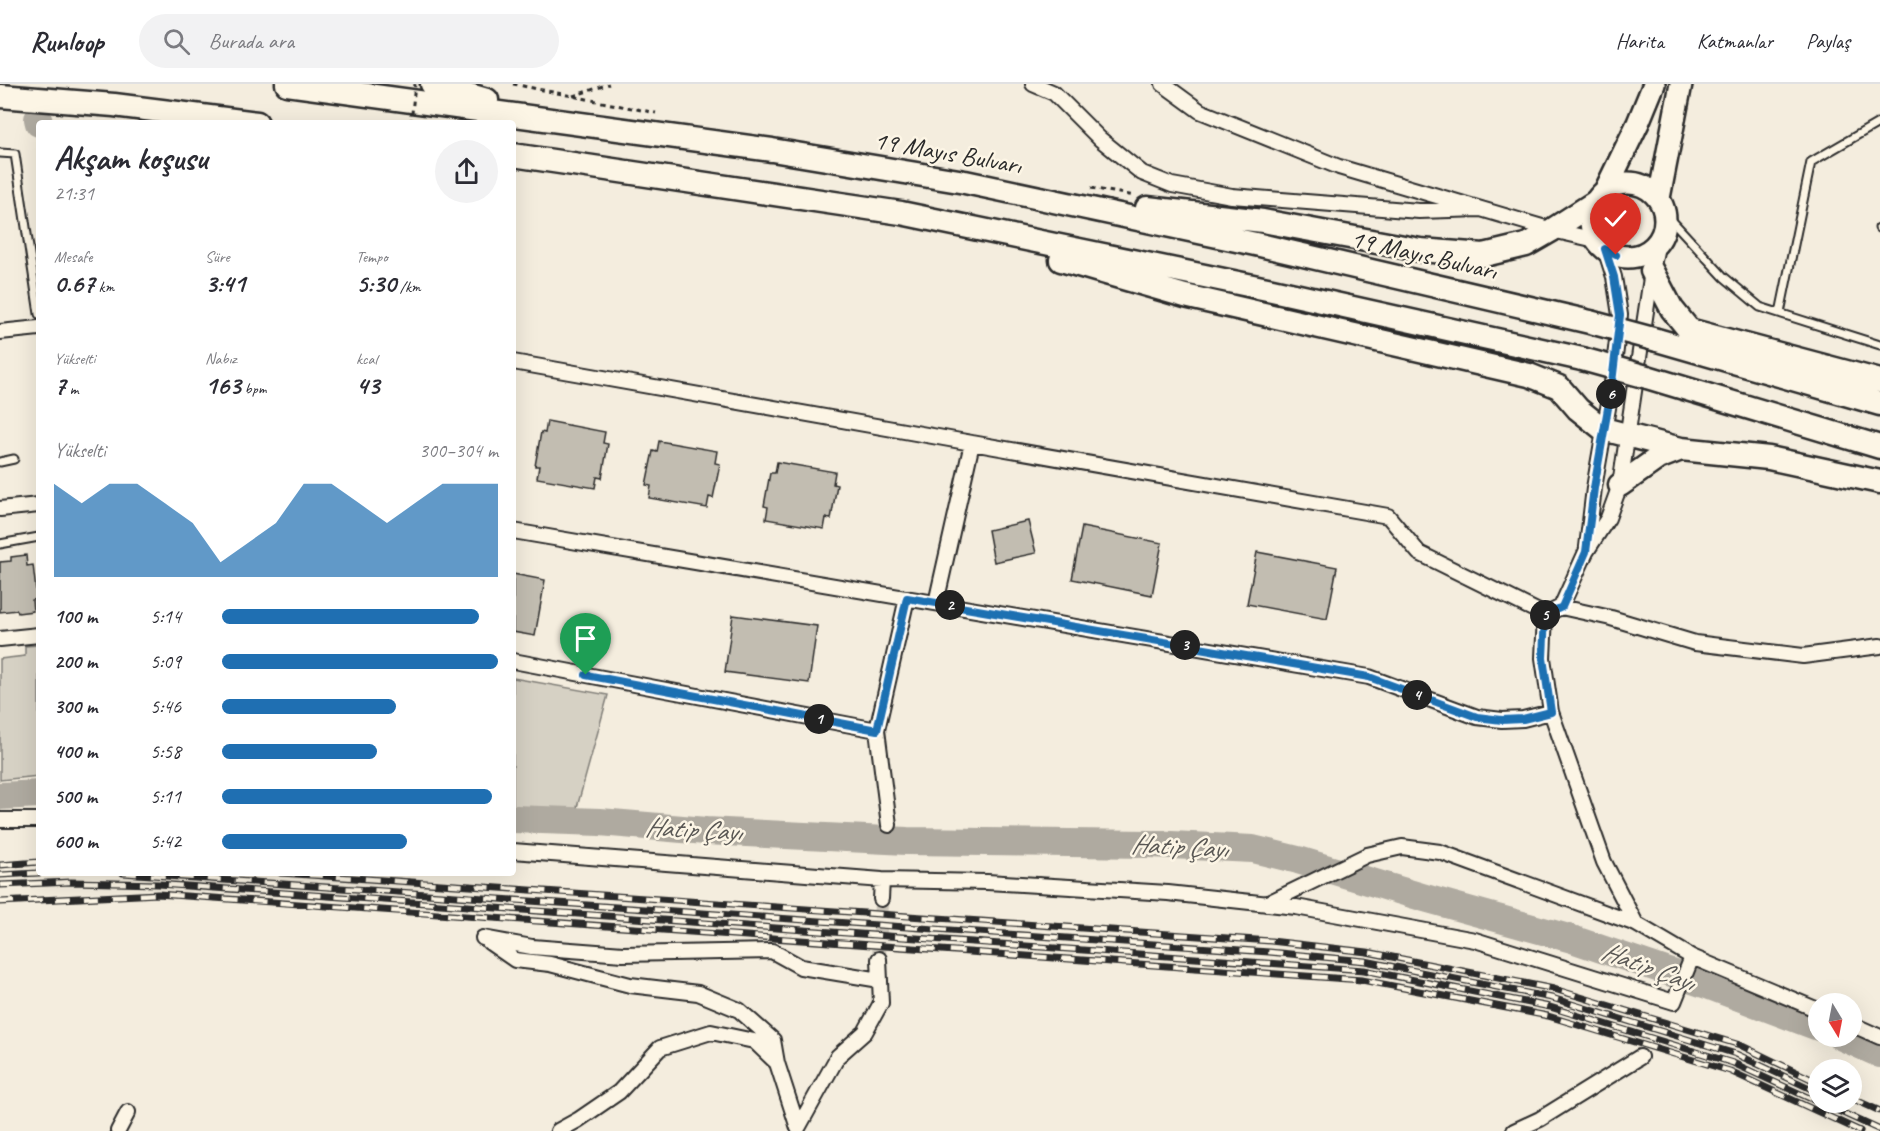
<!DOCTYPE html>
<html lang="tr">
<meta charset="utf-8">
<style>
body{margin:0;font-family:Caveat,sans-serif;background:#f2f2f3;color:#2b2b33;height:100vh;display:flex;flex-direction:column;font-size:22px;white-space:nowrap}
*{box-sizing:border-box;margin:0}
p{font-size:20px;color:#7c7c81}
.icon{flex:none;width:33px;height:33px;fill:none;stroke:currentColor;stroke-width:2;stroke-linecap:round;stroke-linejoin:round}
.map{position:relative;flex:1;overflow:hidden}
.side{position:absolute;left:36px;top:36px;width:480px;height:756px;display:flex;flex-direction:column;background:#fff;border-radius:6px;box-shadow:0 6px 24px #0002}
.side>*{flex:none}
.needle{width:39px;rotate:170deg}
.controls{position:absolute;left:1808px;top:909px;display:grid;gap:12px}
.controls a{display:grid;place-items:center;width:54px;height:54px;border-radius:50%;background:#fff;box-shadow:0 6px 24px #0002;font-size:30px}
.pin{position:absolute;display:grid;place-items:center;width:51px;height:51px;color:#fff;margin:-62px -26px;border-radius:50% 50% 50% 0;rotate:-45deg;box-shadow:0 0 6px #0007}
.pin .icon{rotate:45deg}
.km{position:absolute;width:30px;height:30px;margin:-15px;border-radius:50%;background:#222;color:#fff;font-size:16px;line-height:30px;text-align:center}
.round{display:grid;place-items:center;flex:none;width:63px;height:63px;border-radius:32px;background:#f2f2f3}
.headline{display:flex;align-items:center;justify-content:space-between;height:102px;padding:0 18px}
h1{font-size:33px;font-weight:700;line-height:45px}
.metrics{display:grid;grid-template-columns:repeat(3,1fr);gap:9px;height:102px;padding:6px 18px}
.metrics div{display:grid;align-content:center}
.metrics b{font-size:26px;font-weight:700}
.metrics small{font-size:16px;font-weight:400}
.metrics p{font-size:16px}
.chart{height:168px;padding:12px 18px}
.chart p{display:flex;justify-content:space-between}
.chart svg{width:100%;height:108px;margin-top:6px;fill:#1f6fb2;opacity:.7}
ul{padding:0 18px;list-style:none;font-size:20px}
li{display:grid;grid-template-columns:96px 72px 1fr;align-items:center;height:45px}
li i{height:15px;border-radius:8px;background:#1f6fb2}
header{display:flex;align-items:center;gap:36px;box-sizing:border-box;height:84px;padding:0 30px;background:#fff;border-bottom:2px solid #e1e1e2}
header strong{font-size:28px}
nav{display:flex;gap:33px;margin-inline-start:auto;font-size:21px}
.search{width:420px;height:54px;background:#f2f2f3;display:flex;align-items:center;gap:15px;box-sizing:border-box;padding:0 21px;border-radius:33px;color:#7c7c81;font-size:22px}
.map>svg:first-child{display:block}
.green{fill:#d6d1c4;stroke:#807e78;stroke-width:1.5}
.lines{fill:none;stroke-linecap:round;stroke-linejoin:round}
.river{stroke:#afaaa0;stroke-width:28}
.building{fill:#c2bdb1;stroke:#2b2b2b;stroke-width:1.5}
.minor-tunnel{stroke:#ccc6ba;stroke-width:14;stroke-dasharray:14 7;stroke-linecap:butt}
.service-casing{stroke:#2b2b2b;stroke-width:11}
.minor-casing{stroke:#2b2b2b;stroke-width:18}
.primary-casing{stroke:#2b2b2b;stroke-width:26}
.trunk-casing{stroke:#2b2b2b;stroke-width:27}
.path{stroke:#2b2b2b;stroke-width:3;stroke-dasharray:4.5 4.5;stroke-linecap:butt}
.service{stroke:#fcf5e5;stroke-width:7}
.minor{stroke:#fcf5e5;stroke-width:14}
.primary{stroke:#fcf5e5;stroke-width:21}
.trunk{stroke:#fcf5e5;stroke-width:22}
.rail-casing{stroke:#2b2b2b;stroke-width:7}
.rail{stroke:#fcf5e5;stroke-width:4.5;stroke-dasharray:14;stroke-linecap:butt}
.trunk-bridge-casing{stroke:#2b2b2b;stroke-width:27;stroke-linecap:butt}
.path-bridge{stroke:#2b2b2b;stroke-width:3;stroke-dasharray:4.5 4.5;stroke-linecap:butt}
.trunk-bridge{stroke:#fcf5e5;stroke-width:22}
.route-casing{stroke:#fff;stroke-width:12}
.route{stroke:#1f6fb2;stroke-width:8}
.labels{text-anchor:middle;stroke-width:5;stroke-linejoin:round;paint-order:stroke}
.street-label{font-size:26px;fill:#2b2b2b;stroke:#fcf5e5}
.water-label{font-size:27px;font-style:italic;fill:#595754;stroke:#fcf5e5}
</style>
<header>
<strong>Runloop</strong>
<div class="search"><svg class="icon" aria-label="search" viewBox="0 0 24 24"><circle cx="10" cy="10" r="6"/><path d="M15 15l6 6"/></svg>Burada ara</div>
<nav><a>Harita</a><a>Katmanlar</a><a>Paylaş</a></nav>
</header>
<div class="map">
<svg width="1880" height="1047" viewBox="0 0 1880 1047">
<rect width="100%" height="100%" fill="#f4edde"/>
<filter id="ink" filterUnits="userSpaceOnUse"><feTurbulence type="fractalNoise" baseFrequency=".0167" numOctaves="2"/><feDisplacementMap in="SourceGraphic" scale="12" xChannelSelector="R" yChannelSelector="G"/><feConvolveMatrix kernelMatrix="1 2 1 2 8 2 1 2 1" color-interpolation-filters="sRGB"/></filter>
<g filter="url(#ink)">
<path class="green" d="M39,561V692L0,696V575L25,572V562Z
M513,594L608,611L576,727L513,722Z"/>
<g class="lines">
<path class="river" d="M38,35L39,39
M0,712L39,710
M513,735L600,738L706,747L907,757L1151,760L1253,765L1298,776L1425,814L1572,855L1707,901L1818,943
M1840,952L1880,970"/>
</g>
<path class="building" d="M547,337L605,348L603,359L608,360L602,394L597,393L595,404L537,394L539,382H535L541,348L545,349Z
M659,357L717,367L715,379L720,380L713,414L709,413L707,424L649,414L651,402L646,401L653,367L657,368Z
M777,378L835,388L833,400L837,401L831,435L826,434L824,445L766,435L768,423L764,422L770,389H775Z
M1028,437L1036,469L994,478L988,446Z
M1082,443L1162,459L1152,511L1072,495Z
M1257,468L1337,483L1327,535L1247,520Z
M26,471L27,482L33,481L37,515L32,516L33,527L18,529L17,526L0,528V478L11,477V473Z
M513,490L545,496L535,552L513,548Z
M733,531L817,542L809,599L725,588Z"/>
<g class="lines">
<path class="minor-tunnel" d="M879,875L881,815"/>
<g class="service-casing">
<path id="service" d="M0,69L15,70L39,230
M1665,129L1724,193L1760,223L1880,261
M1879,144H1880
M1780,229L1811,78L1880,38
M0,378L14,375
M0,460L39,453"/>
</g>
<g class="minor-casing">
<path id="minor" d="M1033,0L1054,9L1100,55L1142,89L1172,101L1232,112L1419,127L1481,125
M1163,0L1200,27L1339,83L1552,146L1596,156
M0,248L39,244
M513,278L972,359L936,519
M972,359L1388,432L1419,469L1545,531
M0,425L39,421
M513,447L1369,593L1477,633L1502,636L1523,635L1551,628
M1587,463L1594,404L1611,307L1620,231L1614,193L1605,165
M1561,523L1611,534L1695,559L1803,572L1880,562
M0,555L39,551
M513,577L877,646
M0,736H39
M889,741L877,646L907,514
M513,767L882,796L987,798L1168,809L1296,823L1475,856L1674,918L1692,873
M881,815L882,796
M1266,820L1367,771L1402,763L1440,768L1636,840L1692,873L1818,926
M1636,840L1604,778L1551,628L1543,574L1545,531L1561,523L1586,468L1608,434L1620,401L1652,187L1658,157
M483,854L532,863L623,870L772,867L801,883L880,896
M489,858L515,876L550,880L630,901L698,909L739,926L773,956L777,979
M1851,940L1880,953
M118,1047L128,1028
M558,1047L578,1036L619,1008L660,964L711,948L754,957L777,979L798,1044L838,972L865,948L881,919L879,875
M1514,1047L1540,1035L1640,973"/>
</g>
<g class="primary-casing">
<path id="primary" d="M1591 136a37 37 0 1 1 74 0a37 37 0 1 1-74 0Z
M1606,105L1638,39L1654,0
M1659,114L1681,0"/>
</g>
<g class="trunk-casing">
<path id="trunk" d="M287,0L772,66L965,98L1260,161L1590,238
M432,0L487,16
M0,12L114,21L257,39
M513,71L901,129L1272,206L1582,275
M1147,124L1263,137L1420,166L1484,171L1526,161L1552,146L1594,119
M1061,176L1185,212L1529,291L1559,303L1578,325L1603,345L1681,365L1769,374L1880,398
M1652,187L1672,225L1689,246L1880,297
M1657,256L1880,320
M1647,293L1880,363
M1620,401L1658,374L1681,365"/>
</g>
<path class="path" d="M513,0L656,29
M573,12L609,0
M1091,104L1135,112"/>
<use href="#service" class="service"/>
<use href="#minor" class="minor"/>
<use href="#primary" class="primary"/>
<use href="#trunk" class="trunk"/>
<g class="rail-casing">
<path id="rail" d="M0,781L39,778
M123,789L1269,868L1365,877L1552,914L1736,970L1818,1008
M281,789L1271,857L1367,868L1554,905L1740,961L1813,996
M0,791L39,789
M0,801L71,798L159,800L1364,886L1550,923L1733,979L1818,1018
M0,818L158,810L1362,896L1548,932L1730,987L1860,1047
M1851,1014L1880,1027
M1819,1018L1880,1046"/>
</g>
<use href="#rail" class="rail"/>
<g class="trunk-bridge-casing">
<path id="trunk-bridge" d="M1590,238L1657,256
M1582,275L1647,293"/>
</g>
<path class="path-bridge" d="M411,39L415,0"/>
<use href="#trunk-bridge" class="trunk-bridge"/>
</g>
</g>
<g class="lines" filter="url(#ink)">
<g class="route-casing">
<path id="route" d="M586,591L877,646L907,514L1369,593L1477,633L1502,636L1523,635L1551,628L1543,574L1545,531L1562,523L1586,468L1594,404L1611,307L1620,231L1614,193L1605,165L1616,171"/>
</g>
<use href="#route" class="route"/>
</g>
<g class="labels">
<g class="street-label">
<text transform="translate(948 68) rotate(10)" y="9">19 Mayıs Bulvarı</text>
<text transform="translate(1424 170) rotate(13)" y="9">19 Mayıs Bulvarı</text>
</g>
<g class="water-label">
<text transform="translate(693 745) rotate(3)" y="9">Hatip Çayı</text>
<text transform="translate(1179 762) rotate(3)" y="9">Hatip Çayı</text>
<text transform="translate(1648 882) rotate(20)" y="9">Hatip Çayı</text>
</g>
</g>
</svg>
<div class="controls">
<a><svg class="needle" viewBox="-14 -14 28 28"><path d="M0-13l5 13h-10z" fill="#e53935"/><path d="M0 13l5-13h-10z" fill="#7c7c81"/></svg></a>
<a><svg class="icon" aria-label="layers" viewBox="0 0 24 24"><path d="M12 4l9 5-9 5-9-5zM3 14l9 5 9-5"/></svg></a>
</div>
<div class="pin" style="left:586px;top:591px;background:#1e9e55"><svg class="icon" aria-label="arrive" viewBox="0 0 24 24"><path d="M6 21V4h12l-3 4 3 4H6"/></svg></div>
<div class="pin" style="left:1616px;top:171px;background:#d93025"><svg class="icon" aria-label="check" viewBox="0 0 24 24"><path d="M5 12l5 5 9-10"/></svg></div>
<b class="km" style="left:819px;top:635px">1</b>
<b class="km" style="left:950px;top:521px">2</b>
<b class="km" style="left:1185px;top:561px">3</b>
<b class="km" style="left:1417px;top:611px">4</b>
<b class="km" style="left:1545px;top:531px">5</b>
<b class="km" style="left:1611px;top:310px">6</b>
<section class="side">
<div class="headline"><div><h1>Akşam koşusu</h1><p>21:31</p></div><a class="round"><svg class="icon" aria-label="share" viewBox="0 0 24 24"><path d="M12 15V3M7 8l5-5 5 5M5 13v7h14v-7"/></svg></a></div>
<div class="metrics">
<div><p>Mesafe</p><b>0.67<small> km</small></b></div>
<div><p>Süre</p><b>3:41</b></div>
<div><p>Tempo</p><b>5:30<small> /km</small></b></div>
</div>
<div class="metrics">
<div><p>Yükselti</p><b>7<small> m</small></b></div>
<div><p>Nabız</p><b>163<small> bpm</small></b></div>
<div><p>kcal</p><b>43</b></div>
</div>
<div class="chart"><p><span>Yükselti</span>300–304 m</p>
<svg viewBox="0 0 160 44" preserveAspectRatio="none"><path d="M0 44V6L10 14L20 6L30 6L40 14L50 22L60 38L70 30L80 22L90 6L100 6L110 14L120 22L130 14L140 6L150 6L160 6V44z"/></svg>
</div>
<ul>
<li><b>100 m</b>5:14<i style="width:93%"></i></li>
<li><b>200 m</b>5:09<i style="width:100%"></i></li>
<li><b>300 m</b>5:46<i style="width:63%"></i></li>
<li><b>400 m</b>5:58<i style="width:56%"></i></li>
<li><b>500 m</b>5:11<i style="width:98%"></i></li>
<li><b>600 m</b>5:42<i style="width:67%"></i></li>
</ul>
</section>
</div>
